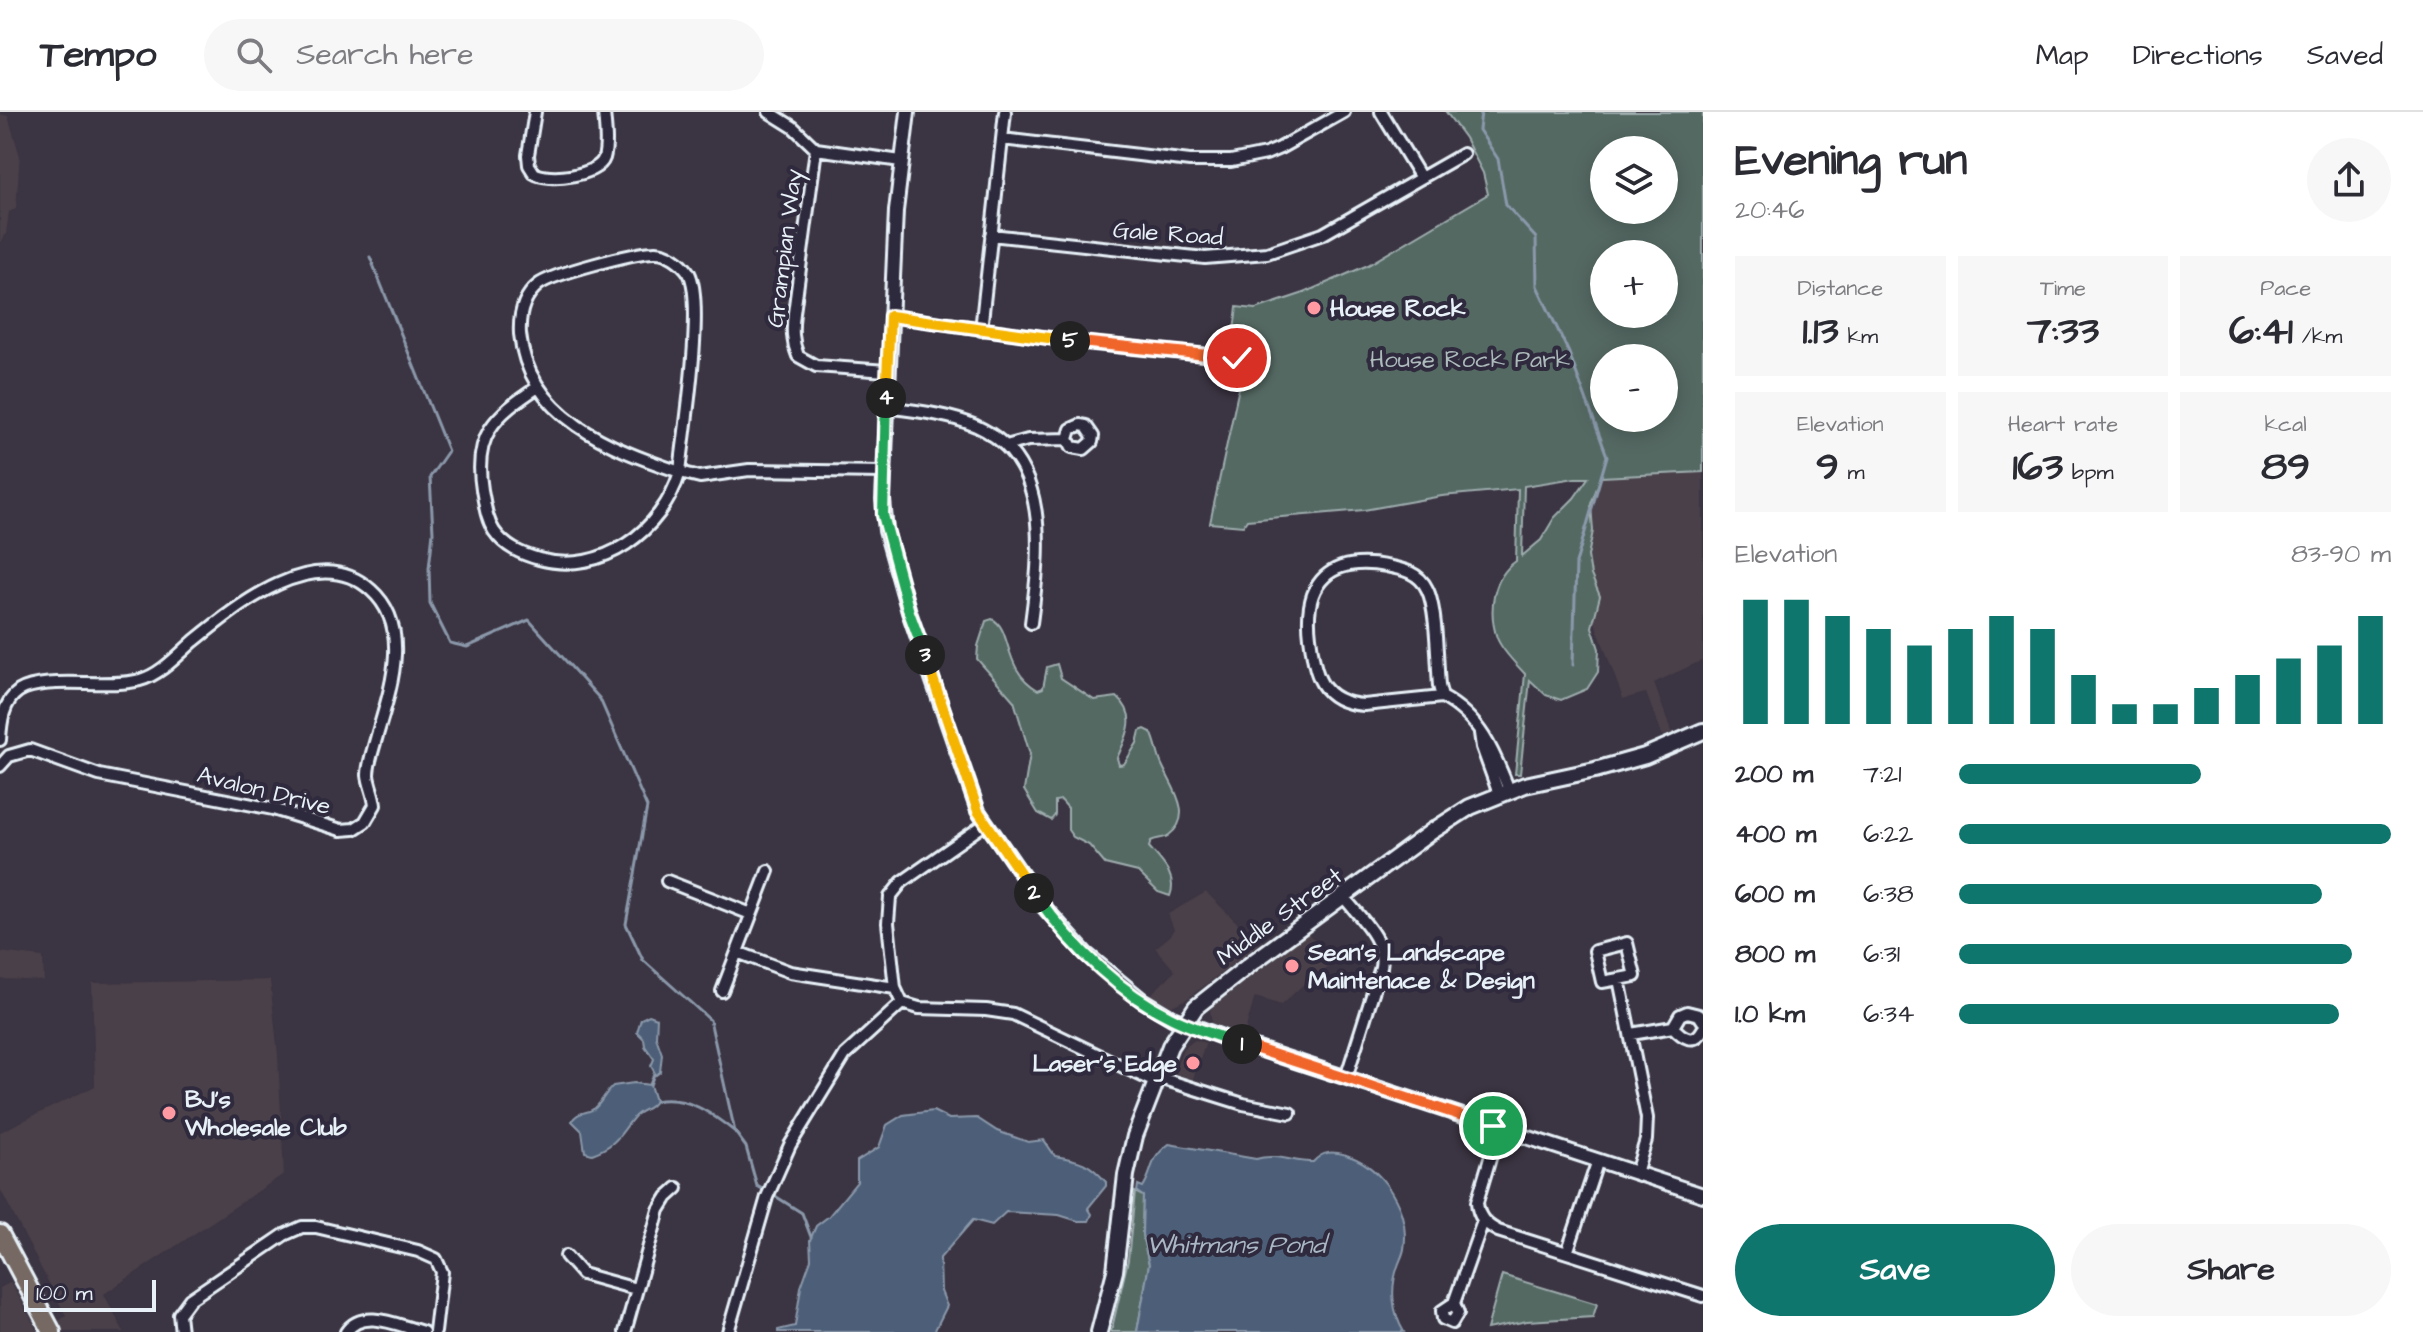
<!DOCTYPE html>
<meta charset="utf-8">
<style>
body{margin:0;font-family:"Architects Daughter",sans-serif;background:#f7f7f7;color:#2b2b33;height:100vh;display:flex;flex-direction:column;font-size:30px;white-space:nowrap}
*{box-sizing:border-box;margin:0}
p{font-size:26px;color:#7c7c81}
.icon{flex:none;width:44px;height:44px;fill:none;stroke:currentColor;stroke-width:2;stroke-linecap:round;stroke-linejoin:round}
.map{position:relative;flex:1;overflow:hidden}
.side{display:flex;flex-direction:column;background:#fff;width:720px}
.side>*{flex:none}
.tools{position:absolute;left:1590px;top:24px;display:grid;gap:16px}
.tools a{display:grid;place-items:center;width:88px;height:88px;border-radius:50%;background:#fff;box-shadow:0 4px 20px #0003;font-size:40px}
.scale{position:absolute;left:24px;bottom:20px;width:132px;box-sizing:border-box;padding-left:8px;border:4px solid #e8f1f8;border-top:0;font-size:22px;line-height:28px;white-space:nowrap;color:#e8f1f8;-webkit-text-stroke:6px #2f2a3d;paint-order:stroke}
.pin{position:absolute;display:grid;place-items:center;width:68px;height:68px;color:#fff;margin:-34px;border:4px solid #fff;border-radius:50%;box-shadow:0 2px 8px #0007}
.km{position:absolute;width:40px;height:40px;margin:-20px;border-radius:50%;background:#222;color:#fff;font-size:22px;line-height:40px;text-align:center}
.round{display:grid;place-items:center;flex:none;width:84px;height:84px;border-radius:42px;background:#f7f7f7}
.overview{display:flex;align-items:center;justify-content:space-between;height:136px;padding:0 32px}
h1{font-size:44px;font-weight:700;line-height:60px}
.stats{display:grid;grid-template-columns:repeat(3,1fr);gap:12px;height:136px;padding:8px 32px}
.stats div{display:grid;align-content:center;border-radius:0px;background:#f7f7f7;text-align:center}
.stats b{font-size:40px;font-weight:700}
.stats small{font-size:22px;font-weight:400}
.stats p{font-size:22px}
.chart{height:224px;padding:16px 32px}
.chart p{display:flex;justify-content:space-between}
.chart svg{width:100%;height:144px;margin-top:8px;stroke:#0f766e;stroke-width:6}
.cta{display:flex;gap:16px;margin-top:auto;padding:16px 32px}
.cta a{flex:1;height:92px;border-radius:48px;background:#0f766e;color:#fff;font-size:32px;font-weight:700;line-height:92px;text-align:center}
.cta a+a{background:#f7f7f7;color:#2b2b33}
ul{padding:0 32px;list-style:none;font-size:26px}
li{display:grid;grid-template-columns:128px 96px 1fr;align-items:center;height:60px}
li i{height:20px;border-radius:10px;background:#0f766e}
header{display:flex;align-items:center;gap:48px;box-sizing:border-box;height:112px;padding:0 40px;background:#fff;border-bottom:2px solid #e1e1e2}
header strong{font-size:38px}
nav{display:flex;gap:44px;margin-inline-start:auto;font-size:28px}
.search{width:560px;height:72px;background:#f7f7f7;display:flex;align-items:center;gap:20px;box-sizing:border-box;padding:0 28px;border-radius:44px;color:#7c7c81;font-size:30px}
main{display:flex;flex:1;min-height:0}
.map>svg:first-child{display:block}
.built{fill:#493f48}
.green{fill:#546963;stroke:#9eadae;stroke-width:2;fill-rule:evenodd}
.water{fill:#4d5f78;stroke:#8b99ab;stroke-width:2}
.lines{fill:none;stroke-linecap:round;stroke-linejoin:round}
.stream{stroke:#8b99ab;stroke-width:3}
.minor-casing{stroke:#e8f1f8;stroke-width:16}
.tertiary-casing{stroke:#e8f1f8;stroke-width:18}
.secondary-casing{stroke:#e8f1f8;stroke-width:20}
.primary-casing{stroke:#e8f1f8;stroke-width:22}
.minor{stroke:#2f2a3d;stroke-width:10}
.tertiary{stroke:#2f2a3d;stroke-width:12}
.secondary{stroke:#2f2a3d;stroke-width:14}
.primary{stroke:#766964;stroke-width:16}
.split-1-casing{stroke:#fff;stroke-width:16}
.split-2-casing{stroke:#fff;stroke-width:16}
.split-3-casing{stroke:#fff;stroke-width:16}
.split-4-casing{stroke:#fff;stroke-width:16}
.split-5-casing{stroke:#fff;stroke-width:16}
.split-6-casing{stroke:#fff;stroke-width:16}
.split-1{stroke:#f0652b;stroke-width:10}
.split-2{stroke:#22a559;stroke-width:10}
.split-3{stroke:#f5b400;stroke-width:10}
.split-4{stroke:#22a559;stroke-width:10}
.split-5{stroke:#f5b400;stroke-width:10}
.split-6{stroke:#f0652b;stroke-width:10}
.poi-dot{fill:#ff9aa2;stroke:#2f2a3d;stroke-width:3}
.labels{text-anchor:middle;stroke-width:8;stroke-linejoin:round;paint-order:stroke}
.street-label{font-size:24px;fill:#e8f1f8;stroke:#2f2a3d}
.poi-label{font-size:24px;font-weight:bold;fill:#e8f1f8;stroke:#2f2a3d;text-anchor:start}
.park-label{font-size:24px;fill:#adbbbc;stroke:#2f2a3d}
.water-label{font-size:26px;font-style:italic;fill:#aab7c5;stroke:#2f2a3d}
</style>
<header>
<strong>Tempo</strong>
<div class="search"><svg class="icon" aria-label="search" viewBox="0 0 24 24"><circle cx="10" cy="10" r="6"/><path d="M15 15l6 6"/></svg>Search here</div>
<nav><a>Map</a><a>Directions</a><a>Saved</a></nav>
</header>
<main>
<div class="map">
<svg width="1703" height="1220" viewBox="0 0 1703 1220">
<rect width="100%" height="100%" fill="#3b3442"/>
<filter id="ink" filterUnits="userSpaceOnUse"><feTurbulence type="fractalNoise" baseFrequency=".0125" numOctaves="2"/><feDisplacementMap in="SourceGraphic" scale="16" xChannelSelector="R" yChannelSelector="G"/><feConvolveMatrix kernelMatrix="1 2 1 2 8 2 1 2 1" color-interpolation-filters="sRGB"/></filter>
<g filter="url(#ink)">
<path class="built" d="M0,2L8,4L20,44L16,97L9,100L6,122L0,132Z
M1703,360V548L1654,571L1672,621L1662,624L1646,581L1623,587L1575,456L1591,365Z
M1206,780L1259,832L1187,887L1172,894L1163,892L1149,884L1175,859L1155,836L1170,824L1174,818L1168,802Z
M1308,821L1335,851L1303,873L1281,893L1255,885L1244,923L1212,911L1210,899L1216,890Z
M0,840L43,845L44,869L0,867Z
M270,868L278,942L284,1062L104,1182L124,1220H62L57,1210L66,1204L0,1077V1020L95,974L92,871Z
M1195,928L1206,931L1193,967L1177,962L1175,957L1183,936Z
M11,1170L38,1220H0V1176Z"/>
<path class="green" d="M1446,0H1703V360L1601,365L1591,392L1593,419L1588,444L1591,463L1600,484L1592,515L1599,537L1598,560L1587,577L1561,588L1546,583L1530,568L1520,662H1515L1525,562C1516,552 1502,539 1497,526C1488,499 1492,466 1516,449L1518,377L1442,384L1364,398L1247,408L1243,414L1210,411L1247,238L1232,235L1237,195L1256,197L1301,182L1368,153L1488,82L1483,61L1465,26ZM1604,38H1664V98H1604ZM1604,142H1664V202H1604ZM1604,246H1664V306H1604ZM1575,366H1588L1574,386L1554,406L1541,428L1522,444L1524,374Z
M992,507C1013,517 1002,558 1038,578L1043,576L1047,555L1057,552L1061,566L1094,588L1117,585C1139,604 1127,624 1117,646L1119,653L1124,652L1137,631L1140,619L1145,617L1151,620C1157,631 1157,644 1163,655C1172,675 1195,704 1169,723C1164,727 1157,726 1151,729L1149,735C1161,749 1178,764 1170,784L1158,780L1138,760L1105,752L1089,733L1073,725L1068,718V696L1061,688L1055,689V703L1051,708L1038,701L1024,678L1030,642L1014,589L977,547L978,534L986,509Z
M1135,1080L1143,1084L1142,1123L1149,1152L1137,1220H1111L1128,1148Z
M1502,1163L1597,1192L1593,1205L1527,1209L1487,1217Z"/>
<path class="water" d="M649,903L657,906L656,925L662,942L660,960L656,963L651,954L654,947L645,934L644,927L637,920L641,907Z
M634,971L650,973L655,989C650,998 642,997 635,1004C619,1022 619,1032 592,1042L585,1040L582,1019L572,1009C578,998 586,1003 595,996C602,990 605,981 613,974Z
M933,999L949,1007L977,1006L997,1019L1028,1030L1044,1028L1055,1044C1080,1048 1090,1051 1106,1070V1074L1088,1096L1092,1102L1089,1109H1078L1059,1103L1006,1100L992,1113L973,1108L940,1146L941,1179L947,1194L934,1220H778V1218L795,1214L801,1175L811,1147L810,1128L816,1114L829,1104L857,1070V1049L879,1035L887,1013L903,1003Z
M1169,1032L1256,1047C1275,1041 1293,1050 1313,1050C1323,1039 1332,1039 1346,1043C1363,1048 1376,1059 1386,1072C1400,1092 1408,1112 1404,1137C1403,1143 1400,1148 1398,1154C1390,1176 1392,1200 1404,1220H1137L1149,1152L1142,1123L1143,1084L1137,1080L1138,1073L1143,1075C1154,1058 1148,1048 1169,1032Z"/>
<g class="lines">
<path class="stream" d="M1481,0L1479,18L1498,47L1506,93L1536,126L1537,174L1569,241L1607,344L1576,451L1573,553
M370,145L448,339L430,365L433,420L429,456L430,491L450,531L467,535L529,508L600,587L647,695L626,812L643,848L710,908L735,1020L746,1035L757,1074L766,1079
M650,973L654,962
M655,989C687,983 711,1001 734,1019
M772,1082L802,1101L811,1125"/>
<g class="minor-casing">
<path id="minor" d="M535,0L528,43L529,53L534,61C548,70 598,64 604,46C608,32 605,14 604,0
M769,0L793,15L816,37L901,49
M1381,0L1421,66
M1002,27L1190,49H1231L1266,42L1280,36L1344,0
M816,37L794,201C792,217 792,229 798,244L816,254L887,259
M991,123L1205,146L1267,141L1323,122L1463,42
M890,204L1085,231L1245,247
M981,218L1005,0
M538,275C494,304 473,323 482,378C485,392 486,407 494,419C505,435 521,442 539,447C602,464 662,419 680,360C611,337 528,305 520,222C519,204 523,185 538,173C551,162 636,140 654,140C667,139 682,150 689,161C705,191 684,321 680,360L700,365L749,358L883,360
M886,295C916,299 947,302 976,314C1053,348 1040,443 1031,511
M1006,334L1028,328L1068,327L1071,317L1080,313L1086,314L1093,324L1092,330L1084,337L1072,335L1068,327
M1442,585L1364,593C1319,590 1315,562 1310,525C1303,469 1331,444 1386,454C1402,457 1419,460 1427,477C1437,496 1437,551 1439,574L1442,585C1480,605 1494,640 1509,678
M1480,621L1482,635L1499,682
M0,628C1,610 3,590 19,579C44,563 108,577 140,568C160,563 178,543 194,529C237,494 317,429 371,478C414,516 389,581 376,627C373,638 368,652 368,663C369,673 374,682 375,693L365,710L354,717L341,718L273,697L99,663L30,638L9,644L0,654
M667,769L751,802
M1343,784C1359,805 1386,827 1381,855L1346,966
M737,840L790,860L895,876
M1619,867L1602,870L1595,839L1627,831L1635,864L1619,867L1647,1006L1646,1028L1636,1061
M722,879L768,759
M902,891L919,896L986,898L1013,902L1155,970
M1673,915C1682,925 1694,934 1703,917
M1631,922L1673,915L1680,903L1687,900L1699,903L1703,909
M1157,965L1243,992L1290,1001
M1499,1016L1477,1090C1478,1105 1485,1112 1498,1119L1703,1184
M1567,1141L1598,1048
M566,1144L582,1162L636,1177
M1454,1191L1442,1199L1443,1207L1452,1211L1458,1201L1454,1191L1483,1109
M181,1220L179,1202L190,1187L284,1123L302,1115H316L418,1139L436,1147L442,1160L435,1220
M346,1220C363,1195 399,1214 423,1220
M625,1220L659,1098L667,1085L677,1076
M728,1220L767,1085L790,1033L845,943L902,891L895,876L888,811L890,785L902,770L985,712"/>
</g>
<g class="tertiary-casing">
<path id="tertiary" d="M908,0L896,99L883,388L886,419L909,500L978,699L1044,795L1086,842L1142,888L1172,906L1222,925L1703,1083"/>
</g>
<g class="secondary-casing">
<path id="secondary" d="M1099,1220L1115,1159L1126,1063L1135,1024L1170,934L1196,895L1253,850L1431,720L1470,695L1525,673L1595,658L1645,644L1703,619"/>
</g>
<g class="primary-casing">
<path id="primary" d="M0,1122L52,1220"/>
</g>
<use href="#minor" class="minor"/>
<use href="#tertiary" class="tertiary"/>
<use href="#secondary" class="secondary"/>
<use href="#primary" class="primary"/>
</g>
</g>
<g class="lines" filter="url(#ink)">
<g class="split-1-casing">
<path id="split-1" d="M1242,932L1493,1014"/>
</g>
<g class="split-2-casing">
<path id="split-2" d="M1034,781C1069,830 1116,879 1172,906C1194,917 1219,924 1242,932"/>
</g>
<g class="split-3-casing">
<path id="split-3" d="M925,543L978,699L1034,781"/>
</g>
<g class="split-4-casing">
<path id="split-4" d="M886,286L883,403L909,500L925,543"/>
</g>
<g class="split-5-casing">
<path id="split-5" d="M886,286L890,204L1070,229"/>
</g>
<g class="split-6-casing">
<path id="split-6" d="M1070,229L1237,246"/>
</g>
<use href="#split-1" class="split-1"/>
<use href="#split-2" class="split-2"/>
<use href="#split-3" class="split-3"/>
<use href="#split-4" class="split-4"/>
<use href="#split-5" class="split-5"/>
<use href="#split-6" class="split-6"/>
</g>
<g class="poi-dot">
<circle cx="1314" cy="196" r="8"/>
<circle cx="1292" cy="854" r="8"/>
<circle cx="1193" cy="951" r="8"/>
<circle cx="169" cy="1001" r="8"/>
</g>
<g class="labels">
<g class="street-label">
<text transform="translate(1168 121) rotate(4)" y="8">Gale Road</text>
<text transform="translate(784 136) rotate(-83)" y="8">Grampian Way</text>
<text transform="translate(264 678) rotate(14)" y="8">Avalon Drive</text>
<text transform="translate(1279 804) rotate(-36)" y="8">Middle Street</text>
</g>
<g class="poi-label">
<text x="1330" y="204">House Rock</text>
<text x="1308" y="848">Sean's Landscape<tspan x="1308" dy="28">Maintenace &amp; Design</tspan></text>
<text x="1177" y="959" text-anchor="end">Laser's Edge</text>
<text x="185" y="995">BJ's<tspan x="185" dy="28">Wholesale Club</tspan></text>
</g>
<g class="park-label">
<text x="1470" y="255">House Rock Park</text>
</g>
<g class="water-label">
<text x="1236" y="1141">Whitmans Pond</text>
</g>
</g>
</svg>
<div class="tools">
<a><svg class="icon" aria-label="layers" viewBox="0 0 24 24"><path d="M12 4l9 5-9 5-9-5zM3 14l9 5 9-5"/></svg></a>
<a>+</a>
<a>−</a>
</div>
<div class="scale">100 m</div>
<div class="pin" style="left:1493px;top:1014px;background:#1e9e55"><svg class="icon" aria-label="arrive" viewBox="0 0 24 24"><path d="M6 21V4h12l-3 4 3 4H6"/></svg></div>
<div class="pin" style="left:1237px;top:246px;background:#d93025"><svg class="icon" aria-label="check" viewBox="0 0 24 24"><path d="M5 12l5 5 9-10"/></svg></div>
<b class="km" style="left:1242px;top:932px">1</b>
<b class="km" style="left:1034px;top:781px">2</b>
<b class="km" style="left:925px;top:543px">3</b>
<b class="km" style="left:886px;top:286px">4</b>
<b class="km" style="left:1070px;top:229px">5</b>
</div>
<section class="side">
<div class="overview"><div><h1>Evening run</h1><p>20:46</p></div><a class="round"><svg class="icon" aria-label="share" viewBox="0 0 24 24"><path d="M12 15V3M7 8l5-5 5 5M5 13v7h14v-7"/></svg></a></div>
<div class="stats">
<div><p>Distance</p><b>1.13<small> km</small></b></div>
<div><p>Time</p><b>7:33</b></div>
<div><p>Pace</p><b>6:41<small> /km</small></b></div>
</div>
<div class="stats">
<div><p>Elevation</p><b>9<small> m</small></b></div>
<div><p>Heart rate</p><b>163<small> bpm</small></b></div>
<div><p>kcal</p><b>89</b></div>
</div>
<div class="chart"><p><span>Elevation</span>83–90 m</p>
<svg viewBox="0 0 160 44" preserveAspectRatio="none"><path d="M5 44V6M15 44V6M25 44V11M35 44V15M45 44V20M55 44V15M65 44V11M75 44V15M85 44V29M95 44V38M105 44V38M115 44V33M125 44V29M135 44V24M145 44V20M155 44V11"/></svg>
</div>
<ul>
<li><b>200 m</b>7:21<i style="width:56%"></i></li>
<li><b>400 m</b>6:22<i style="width:100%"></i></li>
<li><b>600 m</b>6:38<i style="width:84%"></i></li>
<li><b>800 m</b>6:31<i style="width:91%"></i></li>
<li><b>1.0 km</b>6:34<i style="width:88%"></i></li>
</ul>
<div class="cta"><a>Save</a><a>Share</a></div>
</section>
</main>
